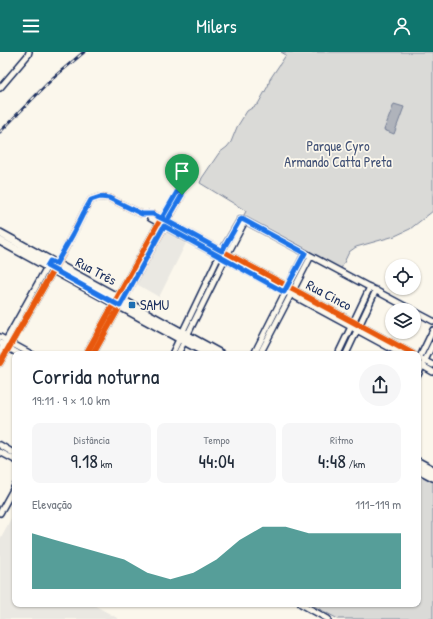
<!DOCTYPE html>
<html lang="pt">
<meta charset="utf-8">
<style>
body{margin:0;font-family:"Patrick Hand",sans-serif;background:#f6f6f7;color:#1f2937;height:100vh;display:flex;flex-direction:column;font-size:15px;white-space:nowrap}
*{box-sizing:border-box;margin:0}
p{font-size:13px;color:#747a83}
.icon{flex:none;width:22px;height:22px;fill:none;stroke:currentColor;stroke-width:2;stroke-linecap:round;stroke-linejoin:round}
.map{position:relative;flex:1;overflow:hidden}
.side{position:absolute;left:12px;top:299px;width:409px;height:256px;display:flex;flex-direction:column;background:#fff;border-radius:8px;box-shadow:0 1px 3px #0004}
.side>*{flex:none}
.tools{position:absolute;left:385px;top:207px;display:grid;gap:8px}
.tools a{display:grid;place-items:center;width:36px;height:36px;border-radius:50%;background:#fff;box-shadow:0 1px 3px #0004;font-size:20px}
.pin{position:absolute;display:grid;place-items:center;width:34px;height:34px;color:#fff;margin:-41px -17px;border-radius:50% 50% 50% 0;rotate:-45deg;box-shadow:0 0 4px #0007}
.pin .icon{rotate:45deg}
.round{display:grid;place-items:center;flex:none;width:42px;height:42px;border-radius:21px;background:#f6f6f7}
.overview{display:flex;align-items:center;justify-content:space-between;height:68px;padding:0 20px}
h1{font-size:22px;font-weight:600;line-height:30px}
.stats{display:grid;grid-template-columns:repeat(3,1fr);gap:6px;height:68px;padding:4px 20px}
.stats div{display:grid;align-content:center;border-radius:8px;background:#f6f6f7;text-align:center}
.stats b{font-size:20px;font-weight:600}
.stats small{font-size:11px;font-weight:400}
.stats p{font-size:11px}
.chart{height:112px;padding:8px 20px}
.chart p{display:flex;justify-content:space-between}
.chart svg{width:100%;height:72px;margin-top:4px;fill:#0f766e;opacity:.7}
header{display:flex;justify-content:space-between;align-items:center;height:52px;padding:0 20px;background:#0f766e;color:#fff;font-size:18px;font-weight:600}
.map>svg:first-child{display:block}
.built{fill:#eae8e2}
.green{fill:#dadad7;stroke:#7a849a}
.water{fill:#afb3bb;stroke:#747e96}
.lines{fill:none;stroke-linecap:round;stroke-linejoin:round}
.street-casing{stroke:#1b2f5e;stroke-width:8}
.secondary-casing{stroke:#1b2f5e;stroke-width:10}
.street{stroke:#fbf7ec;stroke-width:5}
.secondary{stroke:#fbf7ec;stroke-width:7}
.rail-casing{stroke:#1b2f5e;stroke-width:3}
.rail{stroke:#fbf7ec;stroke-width:1.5;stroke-dasharray:4.5;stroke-linecap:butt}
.cycleway-casing{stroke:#fbf7ec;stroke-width:8}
.cycleway{stroke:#e8590c;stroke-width:6}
.route-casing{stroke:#fff;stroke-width:8}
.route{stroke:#1a73e8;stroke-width:5}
.poi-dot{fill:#1f6fb2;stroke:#fbf7ec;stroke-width:1.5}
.labels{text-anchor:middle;stroke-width:3.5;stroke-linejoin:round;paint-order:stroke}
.park-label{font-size:14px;fill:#415176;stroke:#fbf7ec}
.street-label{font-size:14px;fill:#1b2f5e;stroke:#fbf7ec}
.poi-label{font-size:14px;fill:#1b2f5e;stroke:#fbf7ec;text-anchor:start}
</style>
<header><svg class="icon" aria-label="menu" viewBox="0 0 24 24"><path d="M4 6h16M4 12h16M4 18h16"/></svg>Milers<svg class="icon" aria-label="person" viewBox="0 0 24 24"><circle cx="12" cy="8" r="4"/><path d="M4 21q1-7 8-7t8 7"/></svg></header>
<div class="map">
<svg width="433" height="567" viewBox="0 0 433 567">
<rect width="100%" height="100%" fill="#fbf7ec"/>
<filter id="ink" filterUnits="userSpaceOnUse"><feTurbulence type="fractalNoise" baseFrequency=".025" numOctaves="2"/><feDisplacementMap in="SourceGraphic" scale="8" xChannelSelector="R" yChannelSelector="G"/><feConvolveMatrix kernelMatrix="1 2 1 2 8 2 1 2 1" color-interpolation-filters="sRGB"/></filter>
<g filter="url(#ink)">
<path class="built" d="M164,174L188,187L159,245L133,230Z
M15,459V552H92L119,567H0V487Z"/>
<path class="green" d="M281,0H433V159L410,177L395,184L356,195L349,200L340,219L242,167L246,159L200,131L202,126L219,101L227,95L231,90L237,75L247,59L258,52L268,34L270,27L286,3Z
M418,421L433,430V567H338L312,553V552H418Z"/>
<path class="water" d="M394,52L404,55L394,82L384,78Z"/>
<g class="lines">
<g class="street-casing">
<path id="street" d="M0,36L28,3L29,0
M148,162L150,166L159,171L401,302
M414,259L433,269
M0,285L31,302
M0,291L19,302
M0,299L48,213
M86,302L159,171L179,139L182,141V143L93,302
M172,302L219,204L240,168L242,167L412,258
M178,302L225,207L245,169
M254,302L305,201
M260,302L311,204
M338,302L370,235
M346,302L376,238
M423,308L433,313
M418,309L433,278
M0,311L62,203L83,162L91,148L100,145L109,146L142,162H153L413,302
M421,313L433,320
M418,323L433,292
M0,393L15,402
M0,400L15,408
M0,461L15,434
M301,552L328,567"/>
</g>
<g class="secondary-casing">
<path id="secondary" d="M0,181L221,302
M0,189L208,302
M418,410L433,418
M418,417L433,425"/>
</g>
<use href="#street" class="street"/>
<use href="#secondary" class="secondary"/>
<g class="rail-casing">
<path id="rail" d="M0,80L53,26L84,0"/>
</g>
<use href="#rail" class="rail"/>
<g class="cycleway-casing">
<path id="cycleway" d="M86,302L159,171L179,139L182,141V143L93,302
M0,311L62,203L83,162L91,148L100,145L109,146L142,162H153L413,302"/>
</g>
<use href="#cycleway" class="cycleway"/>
</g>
</g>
<g class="lines" filter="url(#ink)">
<g class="route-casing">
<path id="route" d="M182,143L167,169L153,162H142L109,146L100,145L91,148L83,162L73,182L56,212L50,209L47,214L120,254L164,174L284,240L305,201L242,167L240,168L222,199L167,169L162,166L177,140L179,139L182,141V143"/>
</g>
<use href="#route" class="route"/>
</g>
<rect class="poi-dot" x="128" y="249" width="8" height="8" rx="2"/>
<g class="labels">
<g class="park-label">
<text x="338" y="99">Parque Cyro<tspan x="338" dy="16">Armando Catta Preta</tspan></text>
</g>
<g class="street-label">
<text transform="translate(96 219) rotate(28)" y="5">Rua Três</text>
<text transform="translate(329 243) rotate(28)" y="5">Rua Cinco</text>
</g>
<g class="poi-label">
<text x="140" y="258">SAMU</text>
</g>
</g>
</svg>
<div class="tools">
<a><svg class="icon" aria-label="locate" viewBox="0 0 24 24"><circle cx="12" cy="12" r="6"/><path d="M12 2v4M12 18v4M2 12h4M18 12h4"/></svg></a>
<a><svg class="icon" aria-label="layers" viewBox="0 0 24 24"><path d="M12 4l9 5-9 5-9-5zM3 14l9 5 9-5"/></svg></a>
</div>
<div class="pin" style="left:182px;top:143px;background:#1e9e55"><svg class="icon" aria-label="arrive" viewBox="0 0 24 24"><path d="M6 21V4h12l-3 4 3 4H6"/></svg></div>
<section class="side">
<div class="overview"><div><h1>Corrida noturna</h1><p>19:11 · 9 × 1.0 km</p></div><a class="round"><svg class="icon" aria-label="share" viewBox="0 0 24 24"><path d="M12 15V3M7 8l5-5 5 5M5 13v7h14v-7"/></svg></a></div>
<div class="stats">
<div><p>Distância</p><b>9.18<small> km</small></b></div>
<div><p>Tempo</p><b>44:04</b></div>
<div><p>Ritmo</p><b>4:48<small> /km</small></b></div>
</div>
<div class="chart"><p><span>Elevação</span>111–119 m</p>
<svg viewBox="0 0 160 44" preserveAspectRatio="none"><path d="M0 44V10L10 14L20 18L30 22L40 26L50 34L60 38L70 34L80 26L90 14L100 6L110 6L120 10L130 10L140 10L150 10L160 10V44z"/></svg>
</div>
</section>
</div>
